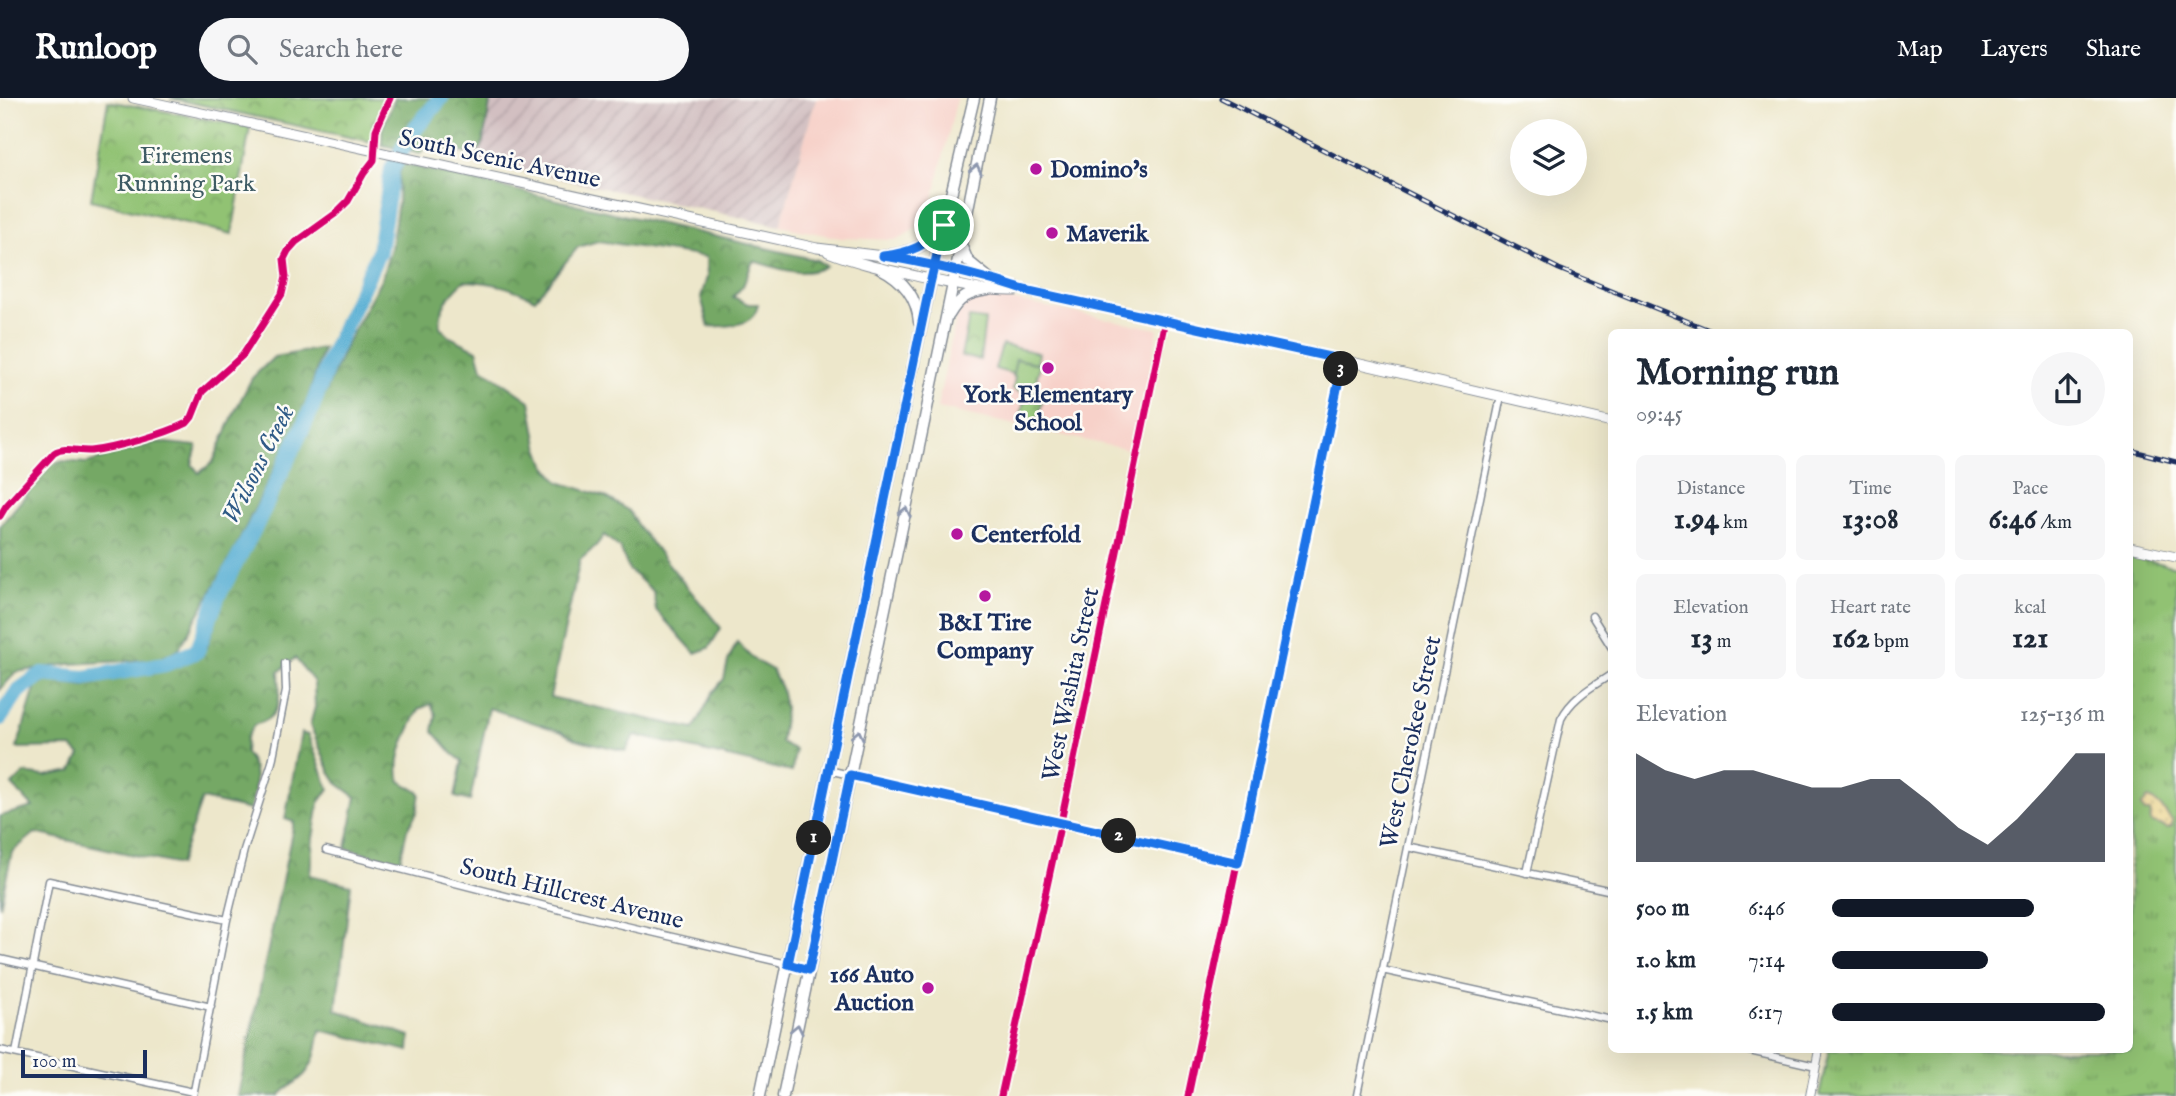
<!DOCTYPE html>
<meta charset="utf-8">
<style>
body{margin:0;font-family:"IM FELL English",serif;background:#f6f6f7;color:#1f2937;height:100vh;display:flex;flex-direction:column;font-size:26px;white-space:nowrap}
*{box-sizing:border-box;margin:0}
p{font-size:23px;color:#747a83}
.icon{flex:none;width:38px;height:38px;fill:none;stroke:currentColor;stroke-width:2;stroke-linecap:round;stroke-linejoin:round}
.map{position:relative;flex:1;overflow:hidden}
.side{position:absolute;left:1608px;top:231px;width:525px;height:724px;display:flex;flex-direction:column;background:#fff;border-radius:10px;box-shadow:0 7px 28px #0002}
.side>*{flex:none}
.buttons{position:absolute;left:1510px;top:21px;display:grid;gap:14px}
.buttons a{display:grid;place-items:center;width:77px;height:77px;border-radius:50%;background:#fff;box-shadow:0 7px 28px #0002;font-size:35px}
.scale{position:absolute;left:21px;bottom:18px;width:126px;box-sizing:border-box;padding-left:7px;border:4px solid #1b2f5e;border-top:0;font-size:19px;line-height:24px;white-space:nowrap;color:#1b2f5e;-webkit-text-stroke:5px #fdfcf7;paint-order:stroke}
.pin{position:absolute;display:grid;place-items:center;width:60px;height:60px;color:#fff;margin:-30px;border:4px solid #fff;border-radius:50%;box-shadow:0 2px 7px #0007}
.km{position:absolute;width:35px;height:35px;margin:-18px;border-radius:50%;background:#222;color:#fff;font-size:19px;line-height:35px;text-align:center}
.round{display:grid;place-items:center;flex:none;width:74px;height:74px;border-radius:37px;background:#f6f6f7}
.headline{display:flex;align-items:center;justify-content:space-between;height:119px;padding:0 28px}
h1{font-size:38px;font-weight:800;line-height:52px}
.metrics{display:grid;grid-template-columns:repeat(3,1fr);gap:10px;height:119px;padding:7px 28px}
.metrics div{display:grid;align-content:center;border-radius:10px;background:#f6f6f7;text-align:center}
.metrics b{font-size:30px;font-weight:800}
.metrics small{font-size:19px;font-weight:400}
.metrics p{font-size:19px}
.chart{height:196px;padding:14px 28px}
.chart p{display:flex;justify-content:space-between}
.chart svg{width:100%;height:126px;margin-top:7px;fill:#111827;opacity:.7}
ul{padding:0 28px;list-style:none;font-size:23px}
li{display:grid;grid-template-columns:112px 84px 1fr;align-items:center;height:52px}
li i{height:18px;border-radius:9px;background:#111827}
header{display:flex;align-items:center;gap:42px;box-sizing:border-box;height:98px;padding:0 35px;background:#111827;color:#fff}
header strong{font-size:33px}
nav{display:flex;gap:38px;margin-inline-start:auto;font-size:24px}
.search{width:490px;height:63px;background:#f6f6f7;display:flex;align-items:center;gap:18px;box-sizing:border-box;padding:0 24px;border-radius:38px;color:#747a83;font-size:26px}
.map>svg:first-child{display:block}
.built{fill:#f7d1c9}
.industrial{fill:url(#industrial-furrows)}
.grass{fill:url(#grass-tufts);stroke:#567868;stroke-width:2}
.forest{fill:url(#forest-crowns);stroke:#486c62;stroke-width:2}
.sand{fill:url(#sand-dots);stroke:#84847e;stroke-width:2}
.park{fill:url(#park-crowns);stroke:#567868;stroke-width:2}
.garden{fill:#91c273;stroke:#567868;stroke-width:2}
.lines{fill:none;stroke-linecap:round;stroke-linejoin:round}
.river{stroke:#56aed3;stroke-width:16}
.minor-casing{stroke:#848b94;stroke-width:9}
.tertiary-casing{stroke:#848b94;stroke-width:10}
.secondary-casing{stroke:#848b94;stroke-width:11}
.primary-casing{stroke:#848b94;stroke-width:13}
.minor{stroke:#fff;stroke-width:6}
.tertiary{stroke:#fff;stroke-width:8}
.secondary{stroke:#fff;stroke-width:9}
.primary{stroke:#fff;stroke-width:10}
.rail-casing{stroke:#1b2f5e;stroke-width:5}
.rail{stroke:#fdfcf7;stroke-width:2.5;stroke-dasharray:8;stroke-linecap:butt}
.cycleway-casing{stroke:#fdfcf7;stroke-width:11}
.cycleway{stroke:#d6006c;stroke-width:7}
.oneway{stroke:#8d97ae}
.route-casing{stroke:#fff;stroke-width:14}
.route{stroke:#1a73e8;stroke-width:9}
.poi-dot{fill:#b5179e;stroke:#fdfcf7;stroke-width:2.5}
.labels{text-anchor:middle;stroke-width:5;stroke-linejoin:round;paint-order:stroke}
.park-label{font-size:24px;fill:#3e5b64;stroke:#fdfcf7}
.street-label{font-size:24px;fill:#1b2f5e;stroke:#fdfcf7}
.poi-label{font-size:24px;font-weight:bold;fill:#1b2f5e;stroke:#fdfcf7;text-anchor:start}
.water-label{font-size:26px;font-style:italic;fill:#305b87;stroke:#fdfcf7}
</style>
<header>
<strong>Runloop</strong>
<div class="search"><svg class="icon" aria-label="search" viewBox="0 0 24 24"><circle cx="10" cy="10" r="6"/><path d="M15 15l6 6"/></svg>Search here</div>
<nav><a>Map</a><a>Layers</a><a>Share</a></nav>
</header>
<div class="map">
<svg width="2176" height="998" viewBox="0 0 2176 998">
<defs>
<pattern id="industrial-furrows" width="10" height="10" patternUnits="userSpaceOnUse" patternTransform="scale(1.75)"><rect width="10" height="10" fill="#d2bfc1"/><path d="M-1 1l2-2M0 10L10 0M9 11l2-2" fill="none" stroke="#b4a4a8"/></pattern>
<pattern id="grass-tufts" width="24" height="20" patternUnits="userSpaceOnUse" patternTransform="scale(1.75)"><rect width="24" height="20" fill="#91c273"/><path d="M3 7l-1-3M5 7V3M7 7l1-3M15 17l-1-3M17 17v-4M19 17l1-3" fill="none" stroke="#769e62"/></pattern>
<pattern id="forest-crowns" width="20" height="18" patternUnits="userSpaceOnUse" patternTransform="scale(1.75)"><rect width="20" height="18" fill="#74a865"/><path d="M2 6a3 3 0 1 1 6 0M12 15a3 3 0 1 1 6 0" fill="none" stroke="#5e8956"/></pattern>
<pattern id="sand-dots" width="8" height="8" patternUnits="userSpaceOnUse" patternTransform="scale(1.75)"><rect width="8" height="8" fill="#eeda9e"/><path d="M2 2h.1M6 6h.1" fill="none" stroke="#ccbb8a" stroke-width="1.8" stroke-linecap="round"/></pattern>
<pattern id="park-crowns" width="20" height="18" patternUnits="userSpaceOnUse" patternTransform="scale(1.75)"><rect width="20" height="18" fill="#91c273"/><path d="M2 6a3 3 0 1 1 6 0M12 15a3 3 0 1 1 6 0" fill="none" stroke="#769e62"/></pattern>
</defs>
<rect width="100%" height="100%" fill="#fdfcf7"/>
<filter id="ink" filterUnits="userSpaceOnUse"><feTurbulence type="fractalNoise" baseFrequency=".0143" numOctaves="2"/><feDisplacementMap in="SourceGraphic" scale="14" xChannelSelector="R" yChannelSelector="G"/><feConvolveMatrix kernelMatrix="1 2 1 2 8 2 1 2 1" color-interpolation-filters="sRGB"/></filter>
<filter id="wash" filterUnits="userSpaceOnUse"><feTurbulence type="fractalNoise" baseFrequency=".00686" numOctaves="4" result="noise"/><feDisplacementMap in="SourceGraphic" scale="28" xChannelSelector="R" yChannelSelector="G"/><feGaussianBlur stdDeviation="1.57" result="paint"/><feColorMatrix in="noise" values="0 0 0 0 0 0 0 0 0 0 0 0 0 0 0 0 0 1.4 0 .05"/><feComposite in="paint" operator="in"/></filter>
<g filter="url(#wash)">
<rect width="100%" height="100%" fill="#ede7cb"/>
<path class="built" d="M816,0H957L928,123L897,142L841,140L780,128Z
M976,199H996L1158,231L1134,353L937,310L956,220L965,207Z"/>
<path class="industrial" d="M491,0H816L780,128L472,62L482,49Z"/>
<path class="grass" d="M2130,458L2176,469V998H1819L1829,952H2130Z"/>
<path class="forest" d="M395,0H491L482,49L474,57L427,47L420,56L382,47V31Z
M403,66L817,162L826,168C802,181 778,170 753,163L743,188L733,199L748,206H758C755,230 728,227 709,229L701,199L707,179L706,159L598,143L578,149L535,201C510,189 493,184 464,183C449,197 439,209 440,229L450,239L477,252L482,270L530,303L538,347L545,366L559,384L606,399L629,413L639,430L721,530L709,550L695,555L656,512L653,493L629,472L620,450L604,437L596,448L580,462L550,599L694,631L713,594L724,581L728,563L737,544L753,561L772,572L781,590L785,610L781,644L795,652L792,674L634,637L626,653L575,641L562,634L489,610L470,703L455,699L462,663L453,656L433,633L436,617L431,606L419,611C409,633 393,659 400,683L420,695L417,715L407,732L400,764L346,750L356,699L337,685L330,674L310,627L315,609L314,584L295,560L279,574C280,599 283,619 254,627L246,640L245,655C260,671 255,693 250,712L202,701L179,767L35,735L12,754L0,809V718L33,709L12,687L24,675L45,678L72,673L80,657L72,649L17,650L36,587L47,583L85,588L120,579L171,571L194,561L207,549L222,504L313,323L344,251L382,179L391,150L398,104L399,76Z
M323,250L306,307L233,455L179,551L162,561L69,566L16,574L0,592V428L51,367L63,363L87,365L158,344L197,348L192,366L199,375L213,364L235,313L252,280L274,259Z
M301,635L308,637L329,691L319,705L313,740L310,777L351,787L336,912L410,938L409,953L320,932C317,947 316,963 305,976C298,984 286,989 279,998H238L294,724L285,721Z"/>
<path class="sand" d="M2148,701C2159,703 2164,714 2172,722V728L2168,730C2162,726 2156,727 2151,724L2150,714H2145L2141,709Z"/>
<path class="park" d="M170,0H387L374,27L372,44Z
M108,3L250,29L232,136L91,102Z
M969,220L985,222L980,262L961,258Z
M1016,261L1040,266L1034,293L1044,298L1036,327L1020,324L1025,296L1013,291L1015,279L1012,278Z"/>
<path class="garden" d="M1002,247L1039,255L1037,265L1016,261L1013,276L995,271Z"/>
<g class="lines">
<path class="river" d="M0,620L18,593L42,576L85,580L165,566L197,553L218,498L255,429L312,310L331,258L379,153L392,71L410,37L441,0"/>
</g>
</g>
<g filter="url(#ink)">
<g class="lines">
<g class="minor-casing">
<path id="minor" d="M1592,518L1612,550
M828,672L1238,765
M1408,749L1612,793
M326,752L596,821L809,871
M1527,775L1561,621C1572,599 1592,589 1612,576
M0,861L211,909
M1382,872L1612,922
M0,952L193,994
M1745,952L1816,968
M16,955L49,783L227,822
M193,998L227,822L244,752L272,664L286,593L285,565
M1001,998L1061,724L1165,222
M1188,998L1343,262
M1359,998L1357,997L1501,298"/>
</g>
<g class="tertiary-casing">
<path id="tertiary" d="M1810,998L1819,952"/>
</g>
<g class="secondary-casing">
<path id="secondary" d="M133,0L817,150L891,159L956,173L1025,192L1343,262L1612,324
M828,154C861,167 895,173 929,181C958,187 987,194 1016,193
M2130,449L2176,459"/>
</g>
<g class="primary-casing">
<path id="primary" d="M961,147L968,163L990,181
M883,158C908,155 927,149 942,129
M880,170C902,181 917,198 919,224
M949,217C959,200 969,194 988,192
M760,998L934,168L974,0
M783,998L953,186L990,0"/>
</g>
<use href="#minor" class="minor"/>
<use href="#tertiary" class="tertiary"/>
<use href="#secondary" class="secondary"/>
<use href="#primary" class="primary"/>
<g class="rail-casing">
<path id="rail" d="M1221,0L1559,171L1714,234
M2130,352L2176,364"/>
</g>
<use href="#rail" class="rail"/>
<g class="cycleway-casing">
<path id="cycleway" d="M0,418L6,408L54,355C65,348 78,354 91,353C116,350 165,336 187,325L192,319L202,294L243,257L282,196L286,179L284,161L288,153L296,144L335,116L348,103L364,75L374,62L376,32L390,0
M1001,998L1061,724L1165,222
M1188,998L1343,262"/>
</g>
<use href="#cycleway" class="cycleway"/>
</g>
<defs><path id="oneway-chevron" d="M-2-3.5L2.5 0L-2 3.5" fill="none" stroke-width="1.6" stroke-linecap="round" stroke-linejoin="round" transform="scale(1.75)"/></defs>
<g class="oneway">
<use href="#oneway-chevron" transform="translate(976 71) rotate(-78)"/>
<use href="#oneway-chevron" transform="translate(905 414) rotate(-78)"/>
<use href="#oneway-chevron" transform="translate(858 637) rotate(-78)"/>
<use href="#oneway-chevron" transform="translate(797 931) rotate(-78)"/>
</g>
</g>
<g class="lines" filter="url(#ink)">
<g class="route-casing">
<path id="route" d="M944,127L930,186L788,866L809,872L850,677L1238,765L1343,262C1239,239 1134,217 1029,193C1015,190 1002,184 988,181C954,172 918,163 883,158C909,155 928,148 944,127"/>
</g>
<use href="#route" class="route"/>
</g>
<g class="poi-dot">
<circle cx="1036" cy="71" r="7"/>
<circle cx="1052" cy="135" r="7"/>
<circle cx="1048" cy="270" r="7"/>
<circle cx="957" cy="436" r="7"/>
<circle cx="985" cy="498" r="7"/>
<circle cx="928" cy="890" r="7"/>
</g>
<g class="labels">
<g class="park-label">
<text x="186" y="65">Firemens<tspan x="186" dy="28">Running Park</tspan></text>
</g>
<g class="street-label">
<text transform="translate(500 60) rotate(12)" y="8">South Scenic Avenue</text>
<text transform="translate(1070 586) rotate(-78)" y="8">West Washita Street</text>
<text transform="translate(1410 644) rotate(-78)" y="8">West Cherokee Street</text>
<text transform="translate(572 795) rotate(14)" y="8">South Hillcrest Avenue</text>
</g>
<g class="poi-label">
<text x="1050" y="79">Domino's</text>
<text x="1066" y="143">Maverik</text>
<text x="1048" y="304" text-anchor="middle">York Elementary<tspan x="1048" dy="28">School</tspan></text>
<text x="971" y="444">Centerfold</text>
<text x="985" y="532" text-anchor="middle">B&amp;I Tire<tspan x="985" dy="28">Company</tspan></text>
<text x="914" y="884" text-anchor="end">166 Auto<tspan x="914" dy="28">Auction</tspan></text>
</g>
<g class="water-label">
<text transform="translate(257 366) rotate(-63)" y="9">Wilsons Creek</text>
</g>
</g>
</svg>
<div class="buttons">
<a><svg class="icon" aria-label="layers" viewBox="0 0 24 24"><path d="M12 4l9 5-9 5-9-5zM3 14l9 5 9-5"/></svg></a>
</div>
<div class="scale">100 m</div>
<div class="pin" style="left:944px;top:127px;background:#1e9e55"><svg class="icon" aria-label="arrive" viewBox="0 0 24 24"><path d="M6 21V4h12l-3 4 3 4H6"/></svg></div>
<b class="km" style="left:814px;top:740px">1</b>
<b class="km" style="left:1119px;top:738px">2</b>
<b class="km" style="left:1341px;top:271px">3</b>
<section class="side">
<div class="headline"><div><h1>Morning run</h1><p>09:45</p></div><a class="round"><svg class="icon" aria-label="share" viewBox="0 0 24 24"><path d="M12 15V3M7 8l5-5 5 5M5 13v7h14v-7"/></svg></a></div>
<div class="metrics">
<div><p>Distance</p><b>1.94<small> km</small></b></div>
<div><p>Time</p><b>13:08</b></div>
<div><p>Pace</p><b>6:46<small> /km</small></b></div>
</div>
<div class="metrics">
<div><p>Elevation</p><b>13<small> m</small></b></div>
<div><p>Heart rate</p><b>162<small> bpm</small></b></div>
<div><p>kcal</p><b>121</b></div>
</div>
<div class="chart"><p><span>Elevation</span>125–136 m</p>
<svg viewBox="0 0 160 44" preserveAspectRatio="none"><path d="M0 44V6L10 12L20 15L30 12L40 12L50 15L60 18L70 18L80 15L90 15L100 23L110 32L120 38L130 29L140 18L150 6L160 6V44z"/></svg>
</div>
<ul>
<li><b>500 m</b>6:46<i style="width:74%"></i></li>
<li><b>1.0 km</b>7:14<i style="width:57%"></i></li>
<li><b>1.5 km</b>6:17<i style="width:100%"></i></li>
</ul>
</section>
</div>
